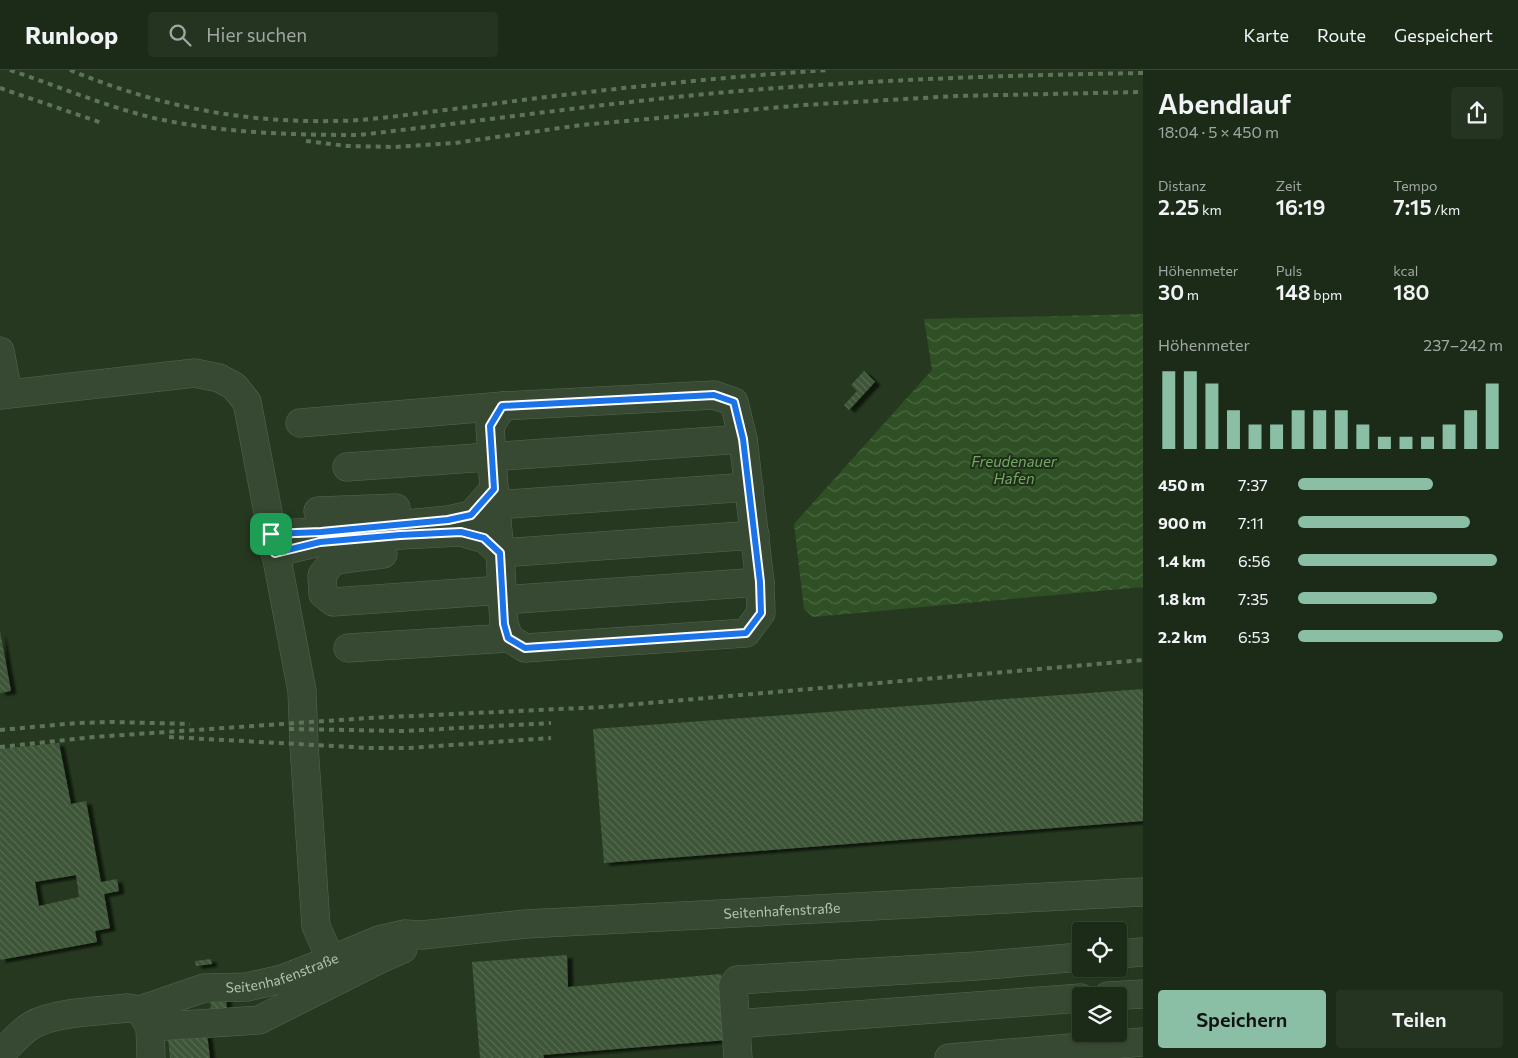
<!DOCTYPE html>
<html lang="de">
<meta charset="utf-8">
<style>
body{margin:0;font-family:Commissioner,sans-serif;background:#253321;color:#f1f3f6;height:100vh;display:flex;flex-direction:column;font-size:19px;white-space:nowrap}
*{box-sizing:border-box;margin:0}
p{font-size:16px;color:#a0a7a2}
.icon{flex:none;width:28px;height:28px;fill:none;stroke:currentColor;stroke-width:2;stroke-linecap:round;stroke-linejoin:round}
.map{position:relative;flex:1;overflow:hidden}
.sheet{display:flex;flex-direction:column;background:#1c2b18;width:375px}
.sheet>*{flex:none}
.buttons{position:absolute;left:1072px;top:852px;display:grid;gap:10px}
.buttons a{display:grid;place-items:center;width:55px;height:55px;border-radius:5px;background:#1c2b18;box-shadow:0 1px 4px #0004,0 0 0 1px #3a4737;font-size:25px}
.pin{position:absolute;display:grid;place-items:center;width:42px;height:42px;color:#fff;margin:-21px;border-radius:10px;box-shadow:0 2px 8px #0006}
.round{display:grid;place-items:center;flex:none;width:52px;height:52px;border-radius:5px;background:#253321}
.summary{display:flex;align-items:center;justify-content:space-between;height:85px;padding:0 15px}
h1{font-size:28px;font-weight:600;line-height:38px}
.figures{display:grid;grid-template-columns:repeat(3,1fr);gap:8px;height:85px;padding:5px 15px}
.figures div{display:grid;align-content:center}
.figures b{font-size:21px;font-weight:600}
.figures small{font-size:14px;font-weight:400}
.figures p{font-size:14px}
.chart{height:140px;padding:10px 15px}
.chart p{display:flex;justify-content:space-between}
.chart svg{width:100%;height:90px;margin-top:5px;stroke:#8abfa5;stroke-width:6}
.cta{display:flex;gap:10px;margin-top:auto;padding:10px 15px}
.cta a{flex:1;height:58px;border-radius:5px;background:#8abfa5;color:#111;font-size:20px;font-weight:600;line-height:58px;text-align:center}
.cta a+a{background:#253321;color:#f1f3f6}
ul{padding:0 15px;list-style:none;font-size:16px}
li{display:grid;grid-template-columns:80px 60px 1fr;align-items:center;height:38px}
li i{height:12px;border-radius:6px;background:#8abfa5}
header{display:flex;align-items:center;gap:30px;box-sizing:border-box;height:70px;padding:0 25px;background:#1c2b18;border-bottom:1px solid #3a4737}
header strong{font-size:24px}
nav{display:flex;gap:28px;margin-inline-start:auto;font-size:18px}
.search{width:350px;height:45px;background:#253321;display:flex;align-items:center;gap:12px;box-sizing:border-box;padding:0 18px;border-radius:5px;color:#a0a7a2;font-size:19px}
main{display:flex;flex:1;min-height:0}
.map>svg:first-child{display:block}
.water{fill:url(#water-waves)}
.building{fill:url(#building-back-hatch);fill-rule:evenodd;filter:url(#shadow)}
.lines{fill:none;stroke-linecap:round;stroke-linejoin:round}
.minor-casing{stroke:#556751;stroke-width:29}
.minor{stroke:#384933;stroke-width:28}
.rail{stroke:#5e7459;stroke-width:4;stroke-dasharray:5 5;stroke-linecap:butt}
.route-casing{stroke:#fff;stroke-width:10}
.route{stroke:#1a73e8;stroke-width:6}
.labels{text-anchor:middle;stroke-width:4;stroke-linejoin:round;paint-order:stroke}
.street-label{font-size:14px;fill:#b2c6ae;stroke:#1e2e19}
.water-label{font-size:15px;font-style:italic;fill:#74a765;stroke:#1e2e19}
</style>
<header>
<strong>Runloop</strong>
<div class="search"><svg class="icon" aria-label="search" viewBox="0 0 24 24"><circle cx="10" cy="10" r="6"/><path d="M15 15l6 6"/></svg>Hier suchen</div>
<nav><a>Karte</a><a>Route</a><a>Gespeichert</a></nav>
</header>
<main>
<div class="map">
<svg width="1143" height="988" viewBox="0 0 1143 988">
<defs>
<pattern id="water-waves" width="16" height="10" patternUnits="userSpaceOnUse" patternTransform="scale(1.25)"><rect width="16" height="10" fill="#2f5025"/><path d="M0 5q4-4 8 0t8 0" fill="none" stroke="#4b6842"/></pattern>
<pattern id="building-back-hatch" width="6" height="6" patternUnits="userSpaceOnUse" patternTransform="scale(1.25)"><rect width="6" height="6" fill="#3e5537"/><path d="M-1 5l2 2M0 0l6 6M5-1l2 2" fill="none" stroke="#586c51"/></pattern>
<filter id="shadow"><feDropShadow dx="5.5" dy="3" stdDeviation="1" flood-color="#0009"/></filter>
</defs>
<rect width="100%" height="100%" fill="#263920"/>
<path class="water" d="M1143,244V517L813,547L804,539L794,454L932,300L924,249Z"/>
<path class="building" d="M864,301L875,312L849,340L844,335L857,321L851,315Z
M0,561L11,621L0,623Z
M1143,619V751L604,793L593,659Z
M59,673L71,734L86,731L101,812L117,809L119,821L104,824L110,858L95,861L97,872L0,890V679ZM76,805L79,827L39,836L35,812Z
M567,885L568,917L721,904L727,970L543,985L544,988H480L472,892Z
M211,889L212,894L196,896L195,891Z
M226,926L227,942L211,943L210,927Z
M207,964L210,988H170L168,968Z"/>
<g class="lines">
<g class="minor-casing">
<g id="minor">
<path d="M0,281L8,323"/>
<path d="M0,325L195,303L219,308L234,316L247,332L302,621L304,675L316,856L331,890"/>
<path d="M300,353L503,336"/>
<path d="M347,397L743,369"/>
<path d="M494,419L500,483L755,465"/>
<path d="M496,435L749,417"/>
<path d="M318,441L396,438"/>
<path d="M271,464L321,462L448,450L471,445L494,419L490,356L503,336L714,325L734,332L743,369L760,512L761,543L746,563L525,578L509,568L504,554L500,483L485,469L461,462L401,465L320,472L275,483"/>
<path d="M383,484L334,490L322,505L323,524L333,532L503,520"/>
<path d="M503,530L760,512"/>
<path d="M348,578L509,568"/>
<path d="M1119,884L1143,882"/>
<path d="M1108,926L1143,924"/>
<path d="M141,942L150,957L151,988"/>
<path d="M736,954L1081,928"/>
<path d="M150,957L259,950L380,889L403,879"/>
<path id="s1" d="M0,985C10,975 20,962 32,955C54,942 102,941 128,938L140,940L204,918L247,917L282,909L331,890L379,870L405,864L422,865L526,854L1143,822"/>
<path d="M738,988L733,915L737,910L976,896L1081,887"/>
<path d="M949,988L1143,972"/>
</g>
</g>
<use href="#minor" class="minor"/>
<path class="rail" d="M10,0C60,17 107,37 158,49C224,63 292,65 359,65C482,51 605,33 728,22C866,10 1005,5 1143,3
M70,0C154,35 242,53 333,51C365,51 397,46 429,42C471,37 513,31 555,26C646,15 737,6 828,0
M0,18L102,53
M306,71L347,76L394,77L455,73L581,55L804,35L956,26L1143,22
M289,659L405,661L551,653
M0,660L77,653L112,652L190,654
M169,667L370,678H409L551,668
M0,677L94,667L369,648L603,637L1143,590"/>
</g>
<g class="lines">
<g class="route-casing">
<path id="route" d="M714,325L734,332L743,369L760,512L761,543L746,563L525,578L508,568L504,554L500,483L484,468L461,462L400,465L320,472L275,483L271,464L321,462L448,450L471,445L494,419L490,356L502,336Z"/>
</g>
<use href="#route" class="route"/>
</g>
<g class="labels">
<g class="street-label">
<text dy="5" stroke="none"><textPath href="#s1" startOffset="810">Seitenhafenstraße</textPath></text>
<text dy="5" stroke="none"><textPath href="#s1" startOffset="302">Seitenhafenstraße</textPath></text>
</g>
<g class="water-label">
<text x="1014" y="397">Freudenauer<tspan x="1014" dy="17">Hafen</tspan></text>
</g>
</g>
</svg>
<div class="buttons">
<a><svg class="icon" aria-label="locate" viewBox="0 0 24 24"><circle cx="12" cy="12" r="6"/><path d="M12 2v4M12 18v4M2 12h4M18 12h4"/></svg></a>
<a><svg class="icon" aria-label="layers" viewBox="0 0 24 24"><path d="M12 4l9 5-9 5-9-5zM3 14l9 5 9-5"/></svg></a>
</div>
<div class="pin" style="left:271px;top:464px;background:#1e9e55"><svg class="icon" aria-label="arrive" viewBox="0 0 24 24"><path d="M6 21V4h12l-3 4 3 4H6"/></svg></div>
</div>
<section class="sheet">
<div class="summary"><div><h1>Abendlauf</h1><p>18:04 · 5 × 450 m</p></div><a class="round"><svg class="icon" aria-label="share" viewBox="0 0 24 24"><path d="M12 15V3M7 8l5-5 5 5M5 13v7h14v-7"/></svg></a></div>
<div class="figures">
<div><p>Distanz</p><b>2.25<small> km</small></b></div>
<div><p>Zeit</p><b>16:19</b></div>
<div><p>Tempo</p><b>7:15<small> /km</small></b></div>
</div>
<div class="figures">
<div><p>Höhenmeter</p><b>30<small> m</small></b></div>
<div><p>Puls</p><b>148<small> bpm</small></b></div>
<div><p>kcal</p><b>180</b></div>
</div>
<div class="chart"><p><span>Höhenmeter</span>237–242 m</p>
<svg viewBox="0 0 160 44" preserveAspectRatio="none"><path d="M5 44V6M15 44V6M25 44V12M35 44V25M45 44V32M55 44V32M65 44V25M75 44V25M85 44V25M95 44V32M105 44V38M115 44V38M125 44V38M135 44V32M145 44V25M155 44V12"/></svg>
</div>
<ul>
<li><b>450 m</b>7:37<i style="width:66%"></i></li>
<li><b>900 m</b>7:11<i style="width:84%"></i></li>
<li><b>1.4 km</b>6:56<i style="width:97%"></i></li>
<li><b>1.8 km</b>7:35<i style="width:68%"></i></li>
<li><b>2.2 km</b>6:53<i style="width:100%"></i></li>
</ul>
<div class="cta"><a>Speichern</a><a>Teilen</a></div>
</section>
</main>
